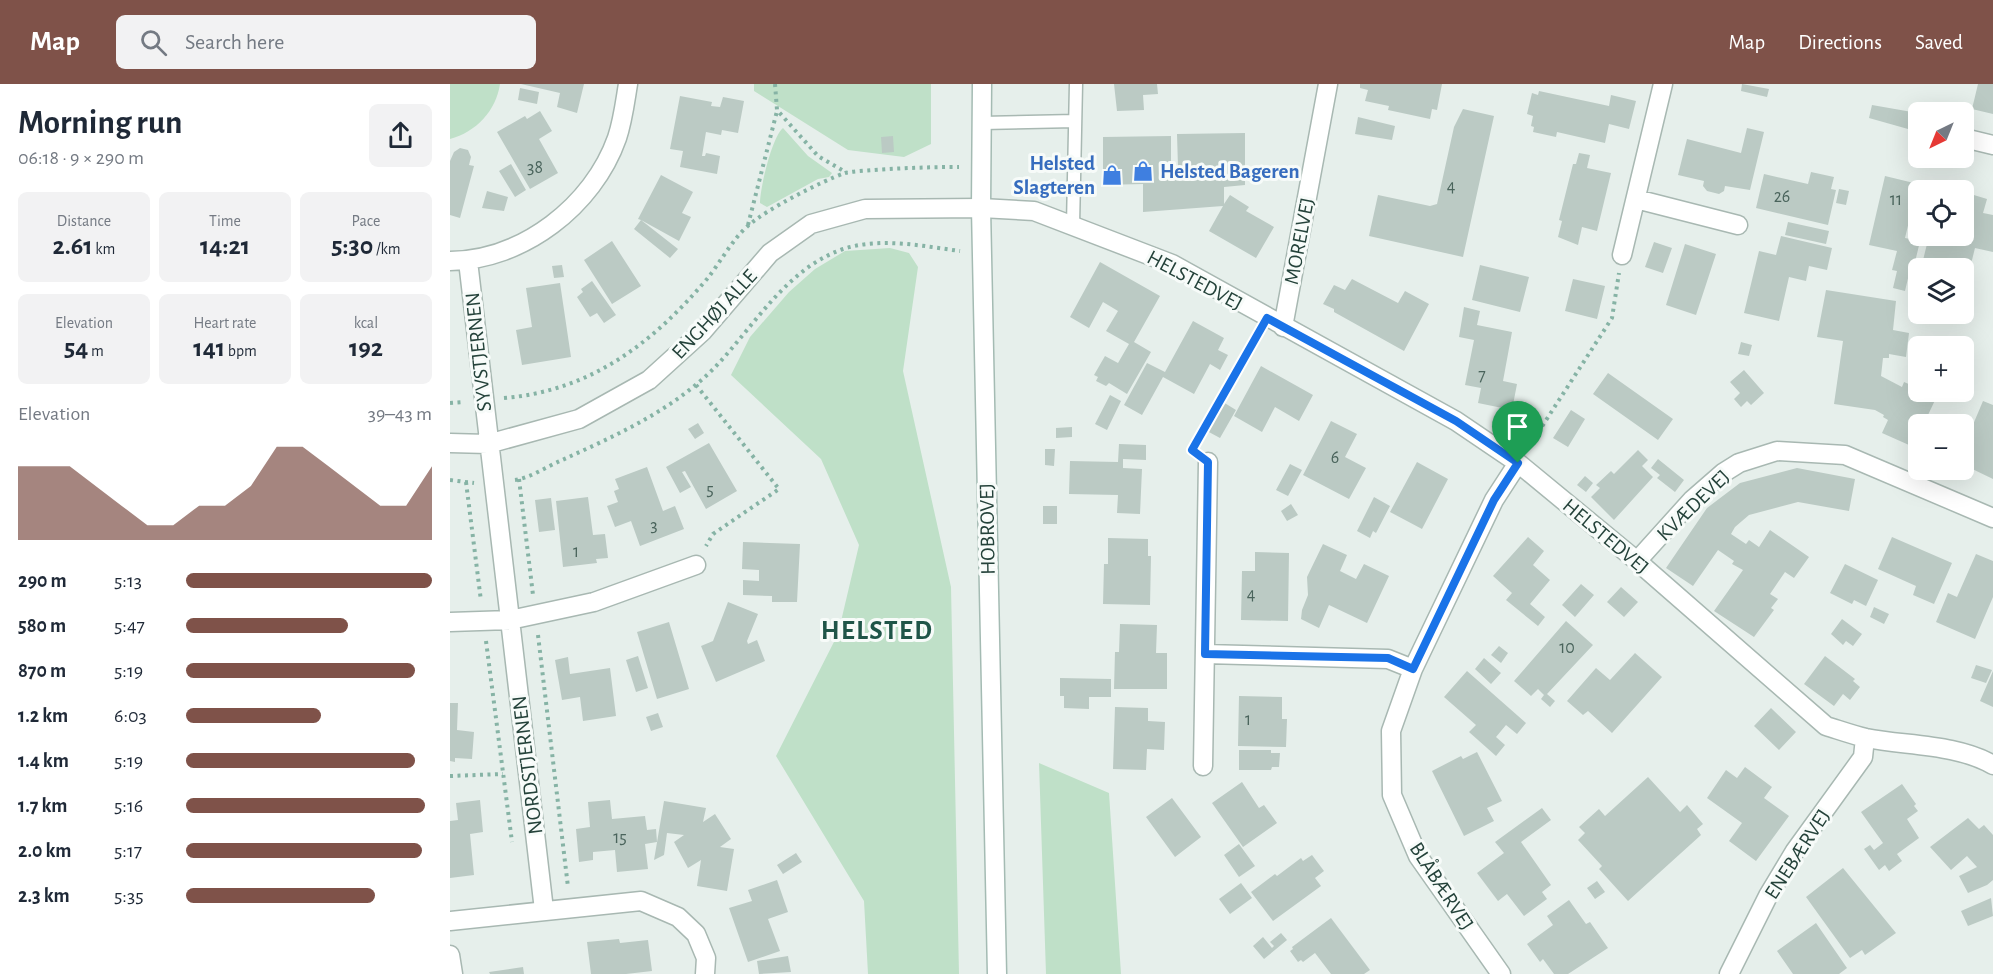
<!DOCTYPE html>
<meta charset="utf-8">
<style>
body{margin:0;font-family:"Alegreya Sans",sans-serif;background:#f2f2f3;color:#1f2937;height:100vh;display:flex;flex-direction:column;font-size:22px;white-space:nowrap}
*{box-sizing:border-box;margin:0}
p{font-size:20px;color:#747a83}
.icon{flex:none;width:33px;height:33px;fill:none;stroke:currentColor;stroke-width:2;stroke-linecap:round;stroke-linejoin:round}
.map{position:relative;flex:1;overflow:hidden}
.drawer{display:flex;flex-direction:column;background:#fff;width:450px}
.drawer>*{flex:none}
.needle{width:39px;rotate:223deg}
.controls{position:absolute;left:1458px;top:18px;display:grid;gap:12px}
.controls a{display:grid;place-items:center;width:66px;height:66px;border-radius:9px;background:#fff;box-shadow:0 6px 24px #0002;font-size:30px}
.pin{position:absolute;display:grid;place-items:center;width:51px;height:51px;color:#fff;margin:-62px -26px;border-radius:50% 50% 50% 0;rotate:-45deg;box-shadow:0 0 6px #0007}
.pin .icon{rotate:45deg}
.round{display:grid;place-items:center;flex:none;width:63px;height:63px;border-radius:9px;background:#f2f2f3}
.head{display:flex;align-items:center;justify-content:space-between;height:102px;padding:0 18px}
h1{font-size:33px;font-weight:600;line-height:45px}
.stats{display:grid;grid-template-columns:repeat(3,1fr);gap:9px;height:102px;padding:6px 18px}
.stats div{display:grid;align-content:center;border-radius:9px;background:#f2f2f3;text-align:center}
.stats b{font-size:26px;font-weight:600}
.stats small{font-size:16px;font-weight:400}
.stats p{font-size:16px}
.chart{height:168px;padding:12px 18px}
.chart p{display:flex;justify-content:space-between}
.chart svg{width:100%;height:108px;margin-top:6px;fill:#7f5249;opacity:.7}
ul{padding:0 18px;list-style:none;font-size:20px}
li{display:grid;grid-template-columns:96px 72px 1fr;align-items:center;height:45px}
li i{height:15px;border-radius:8px;background:#7f5249}
header{display:flex;align-items:center;gap:36px;box-sizing:border-box;height:84px;padding:0 30px;background:#7f5249;color:#fff}
header strong{font-size:28px}
nav{display:flex;gap:33px;margin-inline-start:auto;font-size:21px}
.search{width:420px;height:54px;background:#f2f2f3;display:flex;align-items:center;gap:15px;box-sizing:border-box;padding:0 21px;border-radius:9px;color:#747a83;font-size:22px}
main{display:flex;flex:1;min-height:0}
.map>svg:first-child{display:block}
.green{fill:#bfe0c8}
.building{fill:#bbcac4}
.lines{fill:none;stroke-linecap:round;stroke-linejoin:round}
.lane-casing{stroke:#a8b8b2;stroke-width:15}
.street-casing{stroke:#a8b8b2;stroke-width:21}
.secondary-casing{stroke:#a4bbb3;stroke-width:21}
.path{stroke:#86b3a5;stroke-width:4;stroke-dasharray:3 4.5;stroke-linecap:butt}
.lane{stroke:#fff;stroke-width:12}
.street{stroke:#fff;stroke-width:18}
.secondary{stroke:#fff;stroke-width:18}
.route-casing{stroke:#fff;stroke-width:12}
.route{stroke:#1a73e8;stroke-width:8}
.labels{text-anchor:middle;stroke-width:6;stroke-linejoin:round;paint-order:stroke}
.number-label{font-size:18px;fill:#4a645c}
.shop-label{font-size:21px;font-weight:bold;fill:#366cbe;stroke:#f7fbf9;text-anchor:end}
.street-label{font-size:21px;fill:#24423a;stroke:#f7fbf9}
.district-label{font-size:27px;font-weight:bold;letter-spacing:1.5px;fill:#1f5548;stroke:#f7fbf9}
</style>
<header>
<strong>Map</strong>
<div class="search"><svg class="icon" aria-label="search" viewBox="0 0 24 24"><circle cx="10" cy="10" r="6"/><path d="M15 15l6 6"/></svg>Search here</div>
<nav><a>Map</a><a>Directions</a><a>Saved</a></nav>
</header>
<main>
<section class="drawer">
<div class="head"><div><h1>Morning run</h1><p>06:18 · 9 × 290 m</p></div><a class="round"><svg class="icon" aria-label="share" viewBox="0 0 24 24"><path d="M12 15V3M7 8l5-5 5 5M5 13v7h14v-7"/></svg></a></div>
<div class="stats">
<div><p>Distance</p><b>2.61<small> km</small></b></div>
<div><p>Time</p><b>14:21</b></div>
<div><p>Pace</p><b>5:30<small> /km</small></b></div>
</div>
<div class="stats">
<div><p>Elevation</p><b>54<small> m</small></b></div>
<div><p>Heart rate</p><b>141<small> bpm</small></b></div>
<div><p>kcal</p><b>192</b></div>
</div>
<div class="chart"><p><span>Elevation</span>39–43 m</p>
<svg viewBox="0 0 160 44" preserveAspectRatio="none"><path d="M0 44V14L10 14L20 14L30 22L40 30L50 38L60 38L70 30L80 30L90 22L100 6L110 6L120 14L130 22L140 30L150 30L160 14V44z"/></svg>
</div>
<ul>
<li><b>290 m</b>5:13<i style="width:100%"></i></li>
<li><b>580 m</b>5:47<i style="width:66%"></i></li>
<li><b>870 m</b>5:19<i style="width:93%"></i></li>
<li><b>1.2 km</b>6:03<i style="width:55%"></i></li>
<li><b>1.4 km</b>5:19<i style="width:93%"></i></li>
<li><b>1.7 km</b>5:16<i style="width:97%"></i></li>
<li><b>2.0 km</b>5:17<i style="width:96%"></i></li>
<li><b>2.3 km</b>5:35<i style="width:77%"></i></li>
</ul>
</section>
<div class="map">
<svg width="1543" height="890" viewBox="0 0 1543 890">
<rect width="100%" height="100%" fill="#e6efeb"/>
<path class="green" d="M0,0H50C46,27 26,48 0,55Z
M304,0H481V60L454,73L398,66L304,7Z
M333,44L358,72L382,89L379,93L368,95L317,123L310,119C310,104 322,53 333,44Z
M440,164L459,169L468,183L453,287L501,503L509,890H418L414,817L326,672L388,550L409,461L371,375L281,291L300,253L339,208L365,185L395,167Z
M589,679L659,709L671,890H596Z"/>
<path class="building" d="M71,0H134L127,29L107,23L110,9Z
M664,0H707L708,10L693,11L694,26L667,27Z
M910,0H992L987,26L982,25L980,35L938,26L939,22L915,17L918,6L910,4Z
M1292,0L1319,5L1317,13L1291,7Z
M1528,0H1543V30L1522,25Z
M70,4L89,8L87,20L68,16Z
M1089,7L1159,22L1161,11L1186,17L1179,45L1159,40L1155,59L1107,48L1106,53L1083,48L1084,43L1081,42L1083,32L1077,30L1082,9L1088,11Z
M230,12L262,18L261,22L270,23L273,13L294,17L288,49L272,46L271,51L256,48L252,72H255L256,69L270,72L267,90L230,83L233,67L220,65Z
M1422,21L1462,28L1458,45L1419,34Z
M1013,25L1044,32L1013,173L919,152L928,111L980,122L987,120L1004,43Z
M90,27L102,47L89,55L108,89L80,105L47,48L75,32L77,35Z
M908,33L945,42L942,56L905,50Z
M1297,44L1314,48L1300,106L1275,102L1274,107L1269,110L1257,107L1253,102L1254,97L1228,91L1237,55L1291,69Z
M795,49V101L774,103V120L780,111L799,123L796,127L824,143L806,174L759,147L773,122L693,128V100L653,101V53L721,52V84L728,83L727,50Z
M443,52L444,68L432,69L431,53Z
M10,64L18,66L21,73L19,81L24,82L10,134L0,131V77L4,68Z
M1129,69L1140,71L1137,84L1161,89L1147,147L1132,143L1128,161L1108,153L1112,137L1109,136L1123,80H1126Z
M61,80L76,106L65,113L49,87Z
M1361,88L1384,93L1381,105L1386,106L1378,141L1306,124L1314,90L1358,100Z
M211,91L243,108L232,129L241,133L229,157L191,136L228,165L220,174L184,145L191,136L188,135Z
M1435,92L1468,100L1455,154L1470,157L1462,191L1459,190L1455,207L1443,204L1447,187L1442,186L1447,167L1419,161Z
M1389,105L1399,107L1396,121L1386,119Z
M37,107L58,113L54,127L32,124Z
M1514,108L1537,115L1533,129L1543,131V168L1525,164L1519,188L1492,181L1491,184H1471L1479,152H1514Z
M1338,138L1379,147L1376,160L1335,151Z
M1331,152L1382,164L1377,186L1359,182L1356,197L1339,193L1329,237L1294,229L1309,167L1326,171Z
M162,157L191,202L162,220L134,176Z
M1204,158L1222,164L1213,189L1195,183Z
M1235,160L1266,170L1246,231L1216,221Z
M650,178L710,212L684,258L701,268L677,310L659,299L656,302L646,297L648,293L644,291L655,272L668,279L679,260L656,247L668,227L653,218L639,244L620,233Z
M112,181L114,193L104,194L102,182Z
M1030,181L1079,193L1070,228L1022,216Z
M902,195L948,219L955,207L979,220L954,267L884,228V225L873,220L884,201L895,206Z
M1123,195L1155,202L1147,235L1115,227Z
M142,197L166,231L154,239L147,229L140,233L127,213L133,208L131,205Z
M110,199L121,273L72,281L66,246L82,243L76,204Z
M1376,206L1446,217L1443,246L1459,249L1456,273L1439,270V274H1433L1431,292L1452,303L1454,298L1468,304V308H1476L1487,312L1478,331L1500,340H1468V365L1432,349L1438,336L1433,333L1434,331L1425,326L1384,320L1393,257L1367,253Z
M1014,223L1030,227L1027,241L1062,248L1053,297L1067,300L1062,326L1028,319L1031,304L1015,301L1024,256L1009,253Z
M743,237L774,254L768,266L778,271L770,286L760,280L744,310L713,293L692,331L674,321L697,279L715,288Z
M1291,258L1302,261L1299,272L1288,270Z
M811,282L863,311L849,337L825,323L812,348L784,332Z
M1294,286L1314,309L1301,321L1297,317L1291,323L1284,315L1290,309L1280,298Z
M1158,289L1223,335L1208,356L1143,310Z
M660,311L671,317L657,346L645,340Z
M1533,317L1543,321V395L1514,381V340L1522,343Z
M773,318L786,326L770,354L757,347Z
M1121,326L1135,335L1118,363L1103,354Z
M881,337L907,350L895,373L916,384L899,415L853,391Z
M248,339L254,349L245,355L238,345Z
M622,343V353L606,354V344Z
M259,359L287,407L256,425L235,387L232,388L241,403L230,409L216,383Z
M669,360L696,361V376L673,375V384L692,385L690,430L667,429L668,411L619,410L620,377L668,378Z
M595,365H605L604,382L595,381Z
M1188,366L1198,376L1192,382L1203,393L1164,436L1141,413L1150,404L1146,401L1161,387L1164,390Z
M1208,375L1234,396L1225,408L1207,394L1210,391L1201,384Z
M967,378L998,395L972,445L940,428Z
M840,380L852,386L838,412L826,406Z
M197,383L213,427L225,422L234,445L190,462L181,437L165,443L157,422L168,418L164,407L169,405L165,395Z
M1347,384L1405,395L1399,427L1348,418L1299,431L1285,443L1281,450L1296,460L1299,456L1309,463L1320,446L1359,473L1344,494L1335,488L1320,510L1328,515L1321,524L1324,526L1304,553L1264,527L1293,486L1282,480L1284,477L1268,466L1243,502L1216,484L1257,424L1290,399Z
M1135,392L1143,399L1136,408L1127,401Z
M138,413L143,451L155,450L158,474L146,475L147,479L113,483L106,417Z
M924,413L940,422L926,449L923,447L920,454L907,447Z
M101,414L105,446L89,448L85,416Z
M841,420L848,431L837,437L831,427Z
M593,422H607V440H593Z
M1078,453L1094,467L1083,481L1100,496L1080,520L1095,533L1088,542L1056,516L1062,509L1043,492Z
M1442,453L1502,479L1484,520L1463,511L1466,502L1428,485Z
M658,454L698,455V472H701L700,521L653,520L654,480H658Z
M293,458L350,460L347,518H322V512L293,511V496L309,497V486L292,485Z
M873,460L897,471L890,487L906,495L914,480L939,492L917,539L879,521L869,544L851,535L852,526L858,511L857,493Z
M805,468L839,469L838,537L791,536L792,487H805Z
M1526,470L1543,477V513L1525,555L1486,538L1498,509L1507,513Z
M1395,480L1428,496L1416,522L1404,516L1402,520L1380,509Z
M1131,500L1144,511L1125,533L1112,521Z
M1171,503L1188,518L1174,533L1157,518Z
M278,518L308,530L297,557L298,560L307,556L315,577L266,598L251,562L263,557Z
M1424,523L1439,530L1434,540L1420,533Z
M1392,535L1412,550L1403,562L1396,557L1393,561L1381,550Z
M1116,537L1143,561L1097,610L1105,617L1100,623L1091,615L1094,611L1088,605L1081,612L1064,597Z
M219,538L239,605L207,615L187,548Z
M670,540L707,541L706,569H717V605H664L665,568H669Z
M1049,562L1058,569L1051,579L1041,571Z
M1185,569L1212,593L1162,649L1138,627L1133,631L1117,617L1146,584L1160,596Z
M188,572L198,604L186,608L176,576Z
M1375,572L1405,595L1403,597L1410,603L1400,616L1393,610L1384,622L1354,600Z
M118,573L120,590L160,584L166,632L133,637L130,613L112,616L105,576Z
M1034,574L1051,589L1041,600L1025,585Z
M1526,581L1542,586L1536,599L1521,594Z
M1017,587L1076,639L1067,650L1056,641L1046,653L1055,661L1046,672L1019,648L1026,641L994,613Z
M1543,587V623L1530,617Z
M610,594L661,595V613H639V625L614,624V612H610Z
M789,612L832,613V635H837L836,663L788,662Z
M0,619H8L7,646L24,648L22,675L5,674V678L0,677Z
M665,623L698,624V637L715,638L714,666L697,665L696,686L663,685Z
M1321,624L1346,648L1329,666L1304,642Z
M208,629L213,643L201,647L196,633Z
M789,666H821V669H830L829,683H822L821,686H789Z
M1027,668L1052,717L1037,724L1044,737L1014,752L982,687L1011,672L1013,675Z
M1295,683L1322,703L1314,714L1339,732L1306,777L1279,757L1292,739L1257,714L1276,686L1287,694Z
M1198,693L1230,728L1237,721L1253,740L1247,745L1251,751L1178,817L1149,785L1152,782L1128,756L1135,749L1129,743L1149,725L1155,732Z
M792,698L809,724L814,721L827,739L793,763L762,719Z
M1452,700L1466,720L1464,722L1468,727L1457,735L1469,754L1447,770L1452,777L1439,787L1435,781L1429,786L1414,765L1420,761L1424,766L1433,759L1411,728Z
M722,714L751,753L725,773L696,733Z
M30,716L33,748L20,750L24,791L0,794V737L8,736L6,719Z
M160,716L162,735L195,732L197,746L206,745L207,758L195,760L198,785L167,788L165,766L143,768V776L129,778L126,745L140,743L138,718Z
M214,717L256,724L253,738L265,730L281,755L270,763L284,765L277,807L247,802L251,776L238,784L224,758L234,751L217,749L214,771L204,776Z
M1092,724L1101,736L1071,758L1101,801L1092,808L1097,815L1074,832L1057,810L1048,817L1027,789L1054,769L1045,758Z
M1518,734L1529,745L1534,741L1543,751V796L1537,801L1518,809L1509,792L1527,783L1517,772L1501,786L1480,763Z
M789,760L805,782L789,793L774,771Z
M346,769L352,778L333,790L327,781Z
M862,771L874,787L865,794L871,802L823,837L801,808L825,790L827,792L851,774L853,777Z
M1393,784L1446,849L1415,871L1412,866L1400,874L1356,813Z
M327,796L338,828L318,835L330,867L298,878L279,824L302,817L298,806Z
M1147,797L1155,808L1145,815L1137,804Z
M791,799L802,814L780,830L769,815Z
M1541,814L1543,832L1518,842L1511,827Z
M1119,816L1136,840L1140,838L1158,864L1118,890H1104L1093,875L1090,878L1077,860L1103,841L1097,832Z
M881,834L920,886L914,890H881L865,869L853,878L851,876L848,878L840,867L843,865L842,863Z
M1366,839L1397,884L1389,890H1343L1327,867Z
M831,849L837,856L814,875L803,862L813,853L822,864L824,862L820,858Z
M169,855L170,859L198,856L202,887L176,890H141L137,858Z
M338,872L341,888L309,890L307,877Z
M73,883L74,890H40L39,888Z"/>
<g class="lines">
<g class="lane-casing">
<path id="lane" d="M532,39L625,37
M623,141L626,0"/>
</g>
<g class="street-casing">
<path id="street" d="M1514,54L1543,61
M1186,115L1288,141
M1172,171L1213,0
M0,177C73,176 143,122 167,54C173,36 175,18 178,0
M18,177L94,826
M833,243L878,0
M0,359L38,360L129,335L199,296L253,247L320,169L361,140L415,125L531,124L584,127L722,180L1006,337L1068,379L1187,477L1376,642C1389,646 1403,651 1416,654C1457,662 1507,660 1543,681
M1187,477L1242,416L1273,389L1289,379L1327,367L1395,371L1543,434
M0,538L60,536L144,518L246,481
M755,570L938,575L963,585
M753,682L758,378
M0,837L191,817L228,833L246,850L256,874L255,890
M0,871L3,890
M1051,890L968,772L942,711L941,647L963,585L1044,416L1068,379
M1279,890L1318,812L1345,767L1413,673L1415,654"/>
</g>
<g class="secondary-casing">
<path id="secondary" d="M532,0L531,124L547,890"/>
</g>
<path class="path" d="M325,0L327,26L368,72L397,89
M298,141L327,27
M246,301L329,405L263,450L256,462
M54,314C140,307 202,260 257,195C270,179 283,154 299,141C317,125 372,97 395,89C404,87 414,87 423,86C452,84 480,83 509,83
M0,319L13,318
M746,360L807,251
M1080,361L1162,234L1169,189
M69,395L83,511
M0,396L24,399
M65,396C80,394 96,383 110,377C165,352 226,325 268,280C306,239 338,184 393,165C431,153 472,162 510,167
M16,398L31,517
M88,551L118,803
M36,557L62,758
M0,692L53,690"/>
<use href="#lane" class="lane"/>
<use href="#street" class="street"/>
<use href="#secondary" class="secondary"/>
</g>
<g class="lines">
<g class="route-casing">
<path id="route" d="M817,234L1006,337L1068,379L1044,416L963,585L938,574L755,570L758,378L742,366Z"/>
</g>
<use href="#route" class="route"/>
</g>
<defs>
<g id="shop-bare" transform="scale(1.62)"><path d="M-5-2.5h2.3a2.7 3.5 0 0 1 5.4 0H5L5.5 6h-11ZM-1.5-2.5h3a1.5 2.3 0 0 0-3 0Z" fill="#3f7fe0" stroke="#f7fbf9" stroke-width="2.5" paint-order="stroke"/></g>
</defs>
<g fill-rule="evenodd">
<use href="#shop-bare" x="693" y="87"/>
<use href="#shop-bare" x="662" y="91"/>
</g>
<g class="labels">
<g class="number-label">
<text x="85" y="89">38</text>
<text x="1001" y="108">4</text>
<text x="1332" y="118">26</text>
<text x="1446" y="121">11</text>
<text x="1032" y="297">7</text>
<text x="885" y="379">6</text>
<text x="260" y="411">5</text>
<text x="204" y="447">3</text>
<text x="126" y="473">1</text>
<text x="801" y="516">4</text>
<text x="1117" y="569">10</text>
<text x="798" y="641">1</text>
<text x="170" y="759">15</text>
</g>
<g class="shop-label">
<text x="645" y="86">Helsted<tspan x="645" dy="24">Slagteren</tspan></text>
<text x="710" y="94" text-anchor="start">Helsted Bageren</text>
</g>
<g class="street-label">
<text transform="translate(849 157) rotate(-79)" y="7">MORELVEJ</text>
<text transform="translate(745 196) rotate(28)" y="7">HELSTEDVEJ</text>
<text transform="translate(264 230) rotate(-47)" y="7">ENGHØJ ALLE</text>
<text transform="translate(28 268) rotate(-96)" y="7">SYVSTJERNEN</text>
<text transform="translate(1243 421) rotate(-44)" y="7">KVÆDEVEJ</text>
<text transform="translate(537 445) rotate(-91)" y="7">HOBROVEJ</text>
<text transform="translate(1156 452) rotate(40)" y="7">HELSTEDVEJ</text>
<text transform="translate(77 681) rotate(-97)" y="7">NORDSTJERNEN</text>
<text transform="translate(1347 770) rotate(-57)" y="7">ENEBÆRVEJ</text>
<text transform="translate(992 802) rotate(57)" y="7">BLÅBÆRVEJ</text>
</g>
<g class="district-label">
<text x="427" y="555">HELSTED</text>
</g>
</g>
</svg>
<div class="controls">
<a><svg class="needle" viewBox="-14 -14 28 28"><path d="M0-13l5 13h-10z" fill="#e53935"/><path d="M0 13l5-13h-10z" fill="#747a83"/></svg></a>
<a><svg class="icon" aria-label="locate" viewBox="0 0 24 24"><circle cx="12" cy="12" r="6"/><path d="M12 2v4M12 18v4M2 12h4M18 12h4"/></svg></a>
<a><svg class="icon" aria-label="layers" viewBox="0 0 24 24"><path d="M12 4l9 5-9 5-9-5zM3 14l9 5 9-5"/></svg></a>
<a>+</a>
<a>−</a>
</div>
<div class="pin" style="left:1068px;top:379px;background:#1e9e55"><svg class="icon" aria-label="arrive" viewBox="0 0 24 24"><path d="M6 21V4h12l-3 4 3 4H6"/></svg></div>
</div>
</main>
